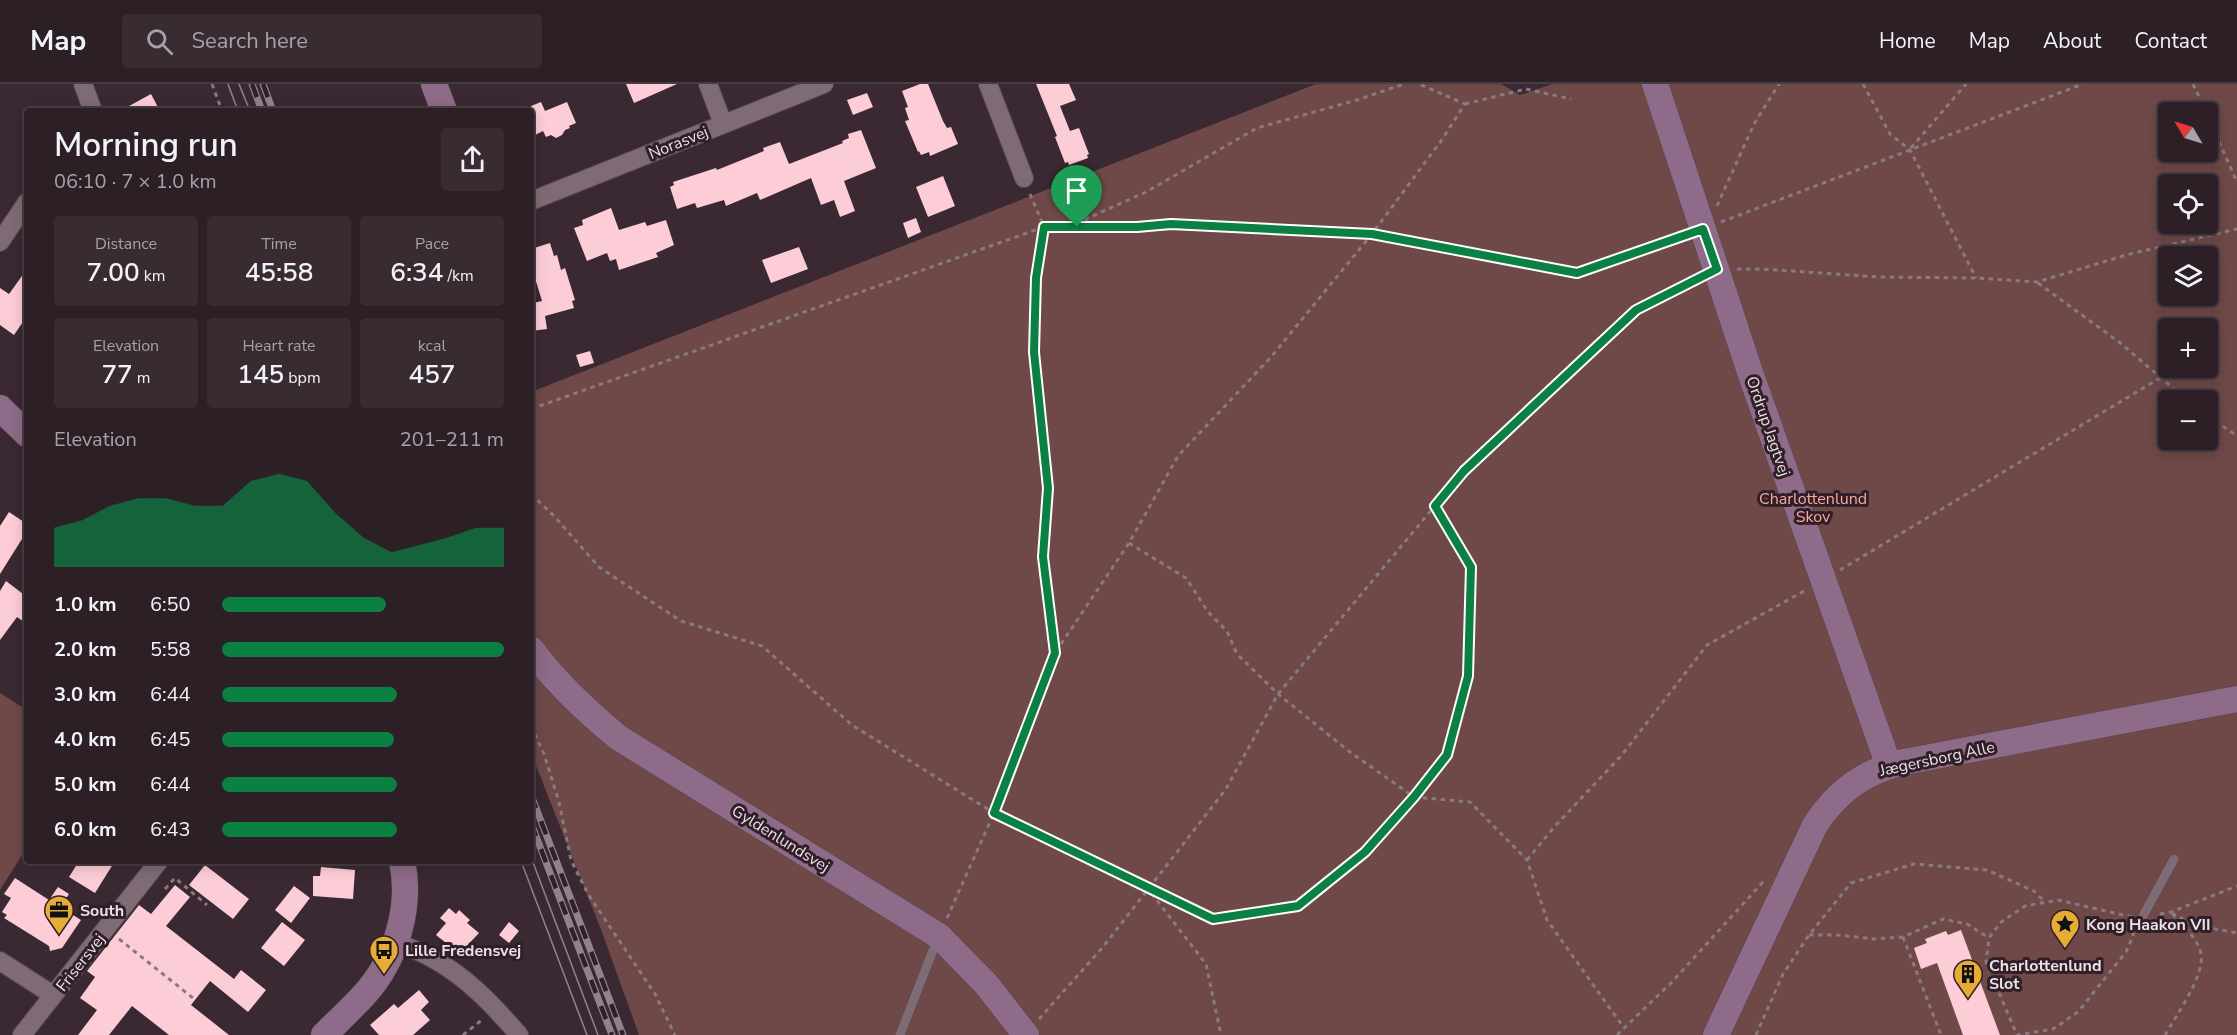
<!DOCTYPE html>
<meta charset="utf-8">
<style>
body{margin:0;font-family:"Nunito Sans",sans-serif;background:#382c32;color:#f1f3f6;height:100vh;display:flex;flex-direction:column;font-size:22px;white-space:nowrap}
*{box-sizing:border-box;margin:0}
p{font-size:20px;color:#a6a2a7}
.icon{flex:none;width:33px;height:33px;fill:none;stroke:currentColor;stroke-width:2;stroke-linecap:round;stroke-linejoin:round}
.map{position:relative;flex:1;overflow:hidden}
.drawer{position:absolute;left:24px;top:24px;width:510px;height:756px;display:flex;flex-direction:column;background:#2c1f26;border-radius:6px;box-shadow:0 3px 15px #0003,0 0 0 2px #483d43}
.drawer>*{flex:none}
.needle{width:39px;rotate:308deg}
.controls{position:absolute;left:2158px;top:18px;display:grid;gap:12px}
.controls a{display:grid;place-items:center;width:60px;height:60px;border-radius:6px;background:#2c1f26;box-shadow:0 3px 15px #0003,0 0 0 2px #483d43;font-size:30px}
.pin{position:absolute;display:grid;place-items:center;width:51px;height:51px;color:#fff;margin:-62px -26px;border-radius:50% 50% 50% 0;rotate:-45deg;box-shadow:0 0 6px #0007}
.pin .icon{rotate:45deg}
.round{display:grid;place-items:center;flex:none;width:63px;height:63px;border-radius:6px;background:#382c32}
.head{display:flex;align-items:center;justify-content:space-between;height:102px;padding:0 30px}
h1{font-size:33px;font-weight:600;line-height:45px}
.figures{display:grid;grid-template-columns:repeat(3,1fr);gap:9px;height:102px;padding:6px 30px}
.figures div{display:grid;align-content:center;border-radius:6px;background:#382c32;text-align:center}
.figures b{font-size:26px;font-weight:600}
.figures small{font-size:16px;font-weight:400}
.figures p{font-size:16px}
.chart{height:168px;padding:12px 30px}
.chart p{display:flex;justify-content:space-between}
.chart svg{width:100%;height:108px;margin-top:6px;fill:#0b8043;opacity:.7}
ul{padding:0 30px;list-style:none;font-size:20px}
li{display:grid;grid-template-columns:96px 72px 1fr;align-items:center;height:45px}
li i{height:15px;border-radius:8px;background:#0b8043}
header{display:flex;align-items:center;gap:36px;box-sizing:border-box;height:84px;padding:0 30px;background:#2c1f26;border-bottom:2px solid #483d43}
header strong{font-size:28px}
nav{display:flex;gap:33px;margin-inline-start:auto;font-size:21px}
.search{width:420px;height:54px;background:#382c32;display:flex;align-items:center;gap:15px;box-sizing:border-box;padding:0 21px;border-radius:6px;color:#a6a2a7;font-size:22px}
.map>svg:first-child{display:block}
.green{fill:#6e4947;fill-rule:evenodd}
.building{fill:#fdcdd7}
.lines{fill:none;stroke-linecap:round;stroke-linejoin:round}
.lane-casing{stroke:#56474f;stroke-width:10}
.street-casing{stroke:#56474f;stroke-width:20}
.secondary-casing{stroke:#56474f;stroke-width:27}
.path{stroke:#887a82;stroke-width:3;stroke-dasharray:4.5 4.5;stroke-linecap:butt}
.lane{stroke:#7f6b75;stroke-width:9}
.street{stroke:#7f6b75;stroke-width:18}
.secondary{stroke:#8e6b88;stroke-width:26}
.tram{stroke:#92838b;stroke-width:1.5}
.rail-casing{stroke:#92838b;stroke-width:7}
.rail{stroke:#301f28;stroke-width:4.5;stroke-dasharray:14;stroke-linecap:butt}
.route-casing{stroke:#fff;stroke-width:12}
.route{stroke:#0b8043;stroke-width:8}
.labels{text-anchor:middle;stroke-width:6;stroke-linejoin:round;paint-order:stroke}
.street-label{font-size:16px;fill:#ebe0e6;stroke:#301f28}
.park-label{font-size:16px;fill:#faa6a0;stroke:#301f28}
.poi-label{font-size:16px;font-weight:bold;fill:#ebe0e6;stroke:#301f28;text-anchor:start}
</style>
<header>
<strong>Map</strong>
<div class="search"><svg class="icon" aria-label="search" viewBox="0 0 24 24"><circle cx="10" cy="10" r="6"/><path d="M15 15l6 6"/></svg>Search here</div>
<nav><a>Home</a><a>Map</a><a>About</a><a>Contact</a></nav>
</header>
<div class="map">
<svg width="2237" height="951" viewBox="0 0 2237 951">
<rect width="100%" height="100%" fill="#3a2932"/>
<path class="green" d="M1316,0H1501L1520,11L1552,0H2237V951H639L602,848L531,669V308ZM2169,28H2208V68H2169ZM2169,100H2208V140H2169ZM2169,172H2208V212H2169ZM2169,244H2208V284H2169ZM2169,316H2208V356H2169Z
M0,609L27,626V763L0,806Z"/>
<path class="building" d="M626,0H677L634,19Z
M920,0H928L943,37L947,44L951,43L958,60L930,72L929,68L921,71L919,67L918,68L905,37L909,36L905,24L908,23L902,7Z
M1036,0H1069L1076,16L1060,22L1070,47L1079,44L1089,70L1087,71L1088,74L1069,81L1068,78L1065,79L1055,53L1057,52Z
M867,9L873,23L853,31L847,16Z
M151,10L160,27H120Z
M541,18L545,27L567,18L576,39L569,42L570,44L565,46L562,51L556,54L551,51L546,53L543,47L531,53V22Z
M861,46L876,84L844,97L855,127L840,133L834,116L821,121L811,94L760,116L757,109L726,122L724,116L697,124L695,119L677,125L670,103L674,101L673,98L716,84L717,86L764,67L763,64L780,58L789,80L843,59L842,57L849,54L848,50Z
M943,92L955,122L928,133L916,103Z
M611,124L619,146L645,138L647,142L666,136L674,161L656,169L658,173L619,186L616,175L610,177L607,169L587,177L574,144L583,141L582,136Z
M916,134L921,148L908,154L903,139Z
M550,159L554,172L557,171L561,186L565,184L575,216L572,217L574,224L545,232L547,245L531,247V233L535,232L533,219L542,217L531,181V165Z
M799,163L808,185L771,199L762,176Z
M27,185V232L14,251L0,241V204L9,210Z
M590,267L594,279L580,283L576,271Z
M9,428L27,440V447L0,490V442Z
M6,497L27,513V540L17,533L0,556V507Z
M79,777H115L95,809L69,793Z
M205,781L249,815L233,835L189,801Z
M321,783L355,786L353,815L313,812V792H320Z
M15,794L49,816L58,803L69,810L60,823L81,836L62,864L50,867L49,862L4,834L7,831L2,828L11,814L4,810Z
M175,801L190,813L166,842L234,895L241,886L266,906L248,928L210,897L191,921L229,951H169L132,922L109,951H78L97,926L80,914L95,893L87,887L139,821L151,830Z
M294,802L310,814L291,839L275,826Z
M449,824L456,830L459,826L470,836L467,839L479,849L461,868L456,864L455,866L436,851L446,839L440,834Z
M282,838L305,856L284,882L261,864Z
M509,838L519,847L509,859L499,851Z
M1961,846L2000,951H1963L1937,879L1921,885L1914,864L1927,859L1925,855L1946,847L1948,851Z
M419,906L429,918L421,926L430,936L413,951H379L370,941L394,920L398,924Z"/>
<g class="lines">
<g class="lane-casing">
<path id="lane" d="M2143,832L2174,775
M900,951L937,856"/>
</g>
<g class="street-casing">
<path id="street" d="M83,0L93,27
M708,0L723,40
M988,0L1024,94
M531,117L824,0
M0,158L27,118
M395,858C407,863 419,867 430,873C466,892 493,921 519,951
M0,877L53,911
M22,951L159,777"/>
</g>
<g class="secondary-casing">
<path id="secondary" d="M434,0L444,27
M1655,0L1751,291L1889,682
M0,324L27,350
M531,565C556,599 586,627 619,654L939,852L986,900L1026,951
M324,951C337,938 351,925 364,911C396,876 412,823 402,777
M1716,951L1815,741C1837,707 1865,687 1904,678L2237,615"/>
</g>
<path class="path" d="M212,0L222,27
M1863,0L1890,50L1910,66L1976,194
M2193,0L2206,28
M1465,20L1526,5L1571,15
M2208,33L2237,98
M1911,64L1966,0
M1030,110L1044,143L1036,194L1034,268L1048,404L1043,473L1055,569
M1717,122L1754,40L1779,0
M1721,138L2083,0
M1078,142L1088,134L1146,108L1257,44L1357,16L1404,0
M1737,185H1762L1879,193L1976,194L2037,198L2126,171L2237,145
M2038,199L2119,258L2187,316
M531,325L1044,143H1137L1171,140L1372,150L1577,189L1684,151
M2208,332L2237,352
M531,410L554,432L599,483L681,537L762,562L852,641L994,729L1148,805L1206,880L1221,951
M1129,459L1186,494L1208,528L1227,547L1237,570L1278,610L1350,668L1414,713L1470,718L1527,776L1547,836L1624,944
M1840,486L2160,294
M531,642L544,670L559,718L571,776L588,810L655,910L675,951
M1527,776L1555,742L1621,672L1707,561L1806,506
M165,805L175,794L207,821
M1149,805L1213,835L1298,822L1365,768L1414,713L1447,671L1468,592L1471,483L1435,422
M2172,829L2194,841L2237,849
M2160,830L2171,828L2237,802
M2132,833L2058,816L2025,822L2001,838L1989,854L1986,878L2017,951L2053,945L2078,928L2126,868L2133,852L2134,841
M947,834L994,729L1055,569L1129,459L1178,372L1271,273L1372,150L1441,57L1465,20L1419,0
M1809,851H1837L1874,855L1903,853L1943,835L1967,840L1989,854
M1903,853L1941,951
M119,855L193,914
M1039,935L1103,863L1226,705L1278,610L1464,387L1636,226L1699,194
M463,951L483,935
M1617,951L1671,899L1763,798H1766
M1756,951L1783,890L1809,851L1851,799L1914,780L1987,786L2034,807L2044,817
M2165,951C2176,932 2205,891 2201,870C2198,854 2181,840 2171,828"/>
<use href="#lane" class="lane"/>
<use href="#street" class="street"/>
<use href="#secondary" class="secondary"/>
<path class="tram" d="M228,0L238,27
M239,0L250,27
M531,773L598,951
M521,777L587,951"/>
<g class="rail-casing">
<path id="rail" d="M252,0L262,27
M263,0L273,27
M531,711L623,951
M531,739L612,951"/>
</g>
<use href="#rail" class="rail"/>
</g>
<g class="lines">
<g class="route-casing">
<path id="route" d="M1171,140L1372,150L1577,189L1703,145L1717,185L1636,226L1464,387L1435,422L1471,483L1468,592L1447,671L1414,713L1365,768L1298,822L1213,835L994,729L1055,569L1043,473L1048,404L1034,268L1036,194L1044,143H1137Z"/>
</g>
<use href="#route" class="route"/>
</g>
<defs>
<g id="office-pin" transform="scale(1.5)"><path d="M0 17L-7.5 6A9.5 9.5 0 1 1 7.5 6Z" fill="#e6ac36" stroke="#301f28"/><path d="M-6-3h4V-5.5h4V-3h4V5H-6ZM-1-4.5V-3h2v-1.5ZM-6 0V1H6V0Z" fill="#111"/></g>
<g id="sight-pin" transform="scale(1.5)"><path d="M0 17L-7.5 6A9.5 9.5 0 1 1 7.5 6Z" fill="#e6ac36" stroke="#301f28"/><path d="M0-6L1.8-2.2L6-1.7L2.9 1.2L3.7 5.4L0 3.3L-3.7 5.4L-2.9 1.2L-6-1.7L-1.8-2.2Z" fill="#111"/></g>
<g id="bus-pin" transform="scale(1.5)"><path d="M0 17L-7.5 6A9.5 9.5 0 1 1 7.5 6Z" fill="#e6ac36" stroke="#301f28"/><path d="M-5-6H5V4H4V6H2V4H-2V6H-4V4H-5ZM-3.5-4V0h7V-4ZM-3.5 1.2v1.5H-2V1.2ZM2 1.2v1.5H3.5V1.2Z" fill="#111"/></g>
<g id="building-pin" transform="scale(1.5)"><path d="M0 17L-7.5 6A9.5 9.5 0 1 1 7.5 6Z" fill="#e6ac36" stroke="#301f28"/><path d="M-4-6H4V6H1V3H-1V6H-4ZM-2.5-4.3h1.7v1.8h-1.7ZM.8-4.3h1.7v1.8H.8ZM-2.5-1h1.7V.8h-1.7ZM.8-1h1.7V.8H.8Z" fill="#111"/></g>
</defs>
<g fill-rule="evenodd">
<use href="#office-pin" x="59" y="826"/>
<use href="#sight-pin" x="2065" y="840"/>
<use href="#bus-pin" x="384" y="866"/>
<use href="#building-pin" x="1968" y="890"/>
</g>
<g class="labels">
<g class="street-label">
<text transform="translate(678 58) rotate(-22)" y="6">Norasvej</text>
<text transform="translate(1769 342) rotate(71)" y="6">Ordrup Jagtvej</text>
<text transform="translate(1937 674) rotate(-12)" y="6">Jægersborg Alle</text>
<text transform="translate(781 754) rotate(32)" y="6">Gyldenlundsvej</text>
<text transform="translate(80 878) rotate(-52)" y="6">Frisersvej</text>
</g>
<g class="park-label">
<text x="1813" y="420">Charlottenlund<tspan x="1813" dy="18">Skov</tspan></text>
</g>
<g class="poi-label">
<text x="80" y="832">South</text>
<text x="2086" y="846">Kong Haakon VII</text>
<text x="405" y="872">Lille Fredensvej</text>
<text x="1989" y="887">Charlottenlund<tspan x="1989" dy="18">Slot</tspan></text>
</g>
</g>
</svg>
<div class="controls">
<a><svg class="needle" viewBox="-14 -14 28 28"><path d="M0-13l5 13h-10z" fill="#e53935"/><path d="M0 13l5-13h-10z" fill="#a6a2a7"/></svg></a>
<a><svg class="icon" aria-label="locate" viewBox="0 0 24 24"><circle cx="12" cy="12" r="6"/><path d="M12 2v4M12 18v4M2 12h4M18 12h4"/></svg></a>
<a><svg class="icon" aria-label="layers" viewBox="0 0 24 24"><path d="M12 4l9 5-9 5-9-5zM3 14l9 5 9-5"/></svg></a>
<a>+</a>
<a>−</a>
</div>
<div class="pin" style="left:1077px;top:143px;background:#1e9e55"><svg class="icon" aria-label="arrive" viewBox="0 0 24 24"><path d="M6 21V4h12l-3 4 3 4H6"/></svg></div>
<section class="drawer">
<div class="head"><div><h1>Morning run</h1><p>06:10 · 7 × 1.0 km</p></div><a class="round"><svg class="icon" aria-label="share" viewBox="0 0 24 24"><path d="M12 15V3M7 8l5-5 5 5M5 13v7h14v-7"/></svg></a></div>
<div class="figures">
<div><p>Distance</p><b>7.00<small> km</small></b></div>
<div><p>Time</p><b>45:58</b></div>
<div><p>Pace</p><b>6:34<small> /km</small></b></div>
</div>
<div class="figures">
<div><p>Elevation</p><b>77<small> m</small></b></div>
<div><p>Heart rate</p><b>145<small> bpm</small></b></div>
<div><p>kcal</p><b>457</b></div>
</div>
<div class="chart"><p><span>Elevation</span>201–211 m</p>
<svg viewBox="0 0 160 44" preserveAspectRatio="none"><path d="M0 44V28L10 25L20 19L30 16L40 16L50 19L60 19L70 9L80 6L90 9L100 22L110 32L120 38L130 35L140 32L150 28L160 28V44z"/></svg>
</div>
<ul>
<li><b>1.0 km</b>6:50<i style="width:58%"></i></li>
<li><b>2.0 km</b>5:58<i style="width:100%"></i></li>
<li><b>3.0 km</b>6:44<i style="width:62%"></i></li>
<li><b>4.0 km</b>6:45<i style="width:61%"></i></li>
<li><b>5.0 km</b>6:44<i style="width:62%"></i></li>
<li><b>6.0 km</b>6:43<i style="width:62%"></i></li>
</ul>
</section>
</div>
